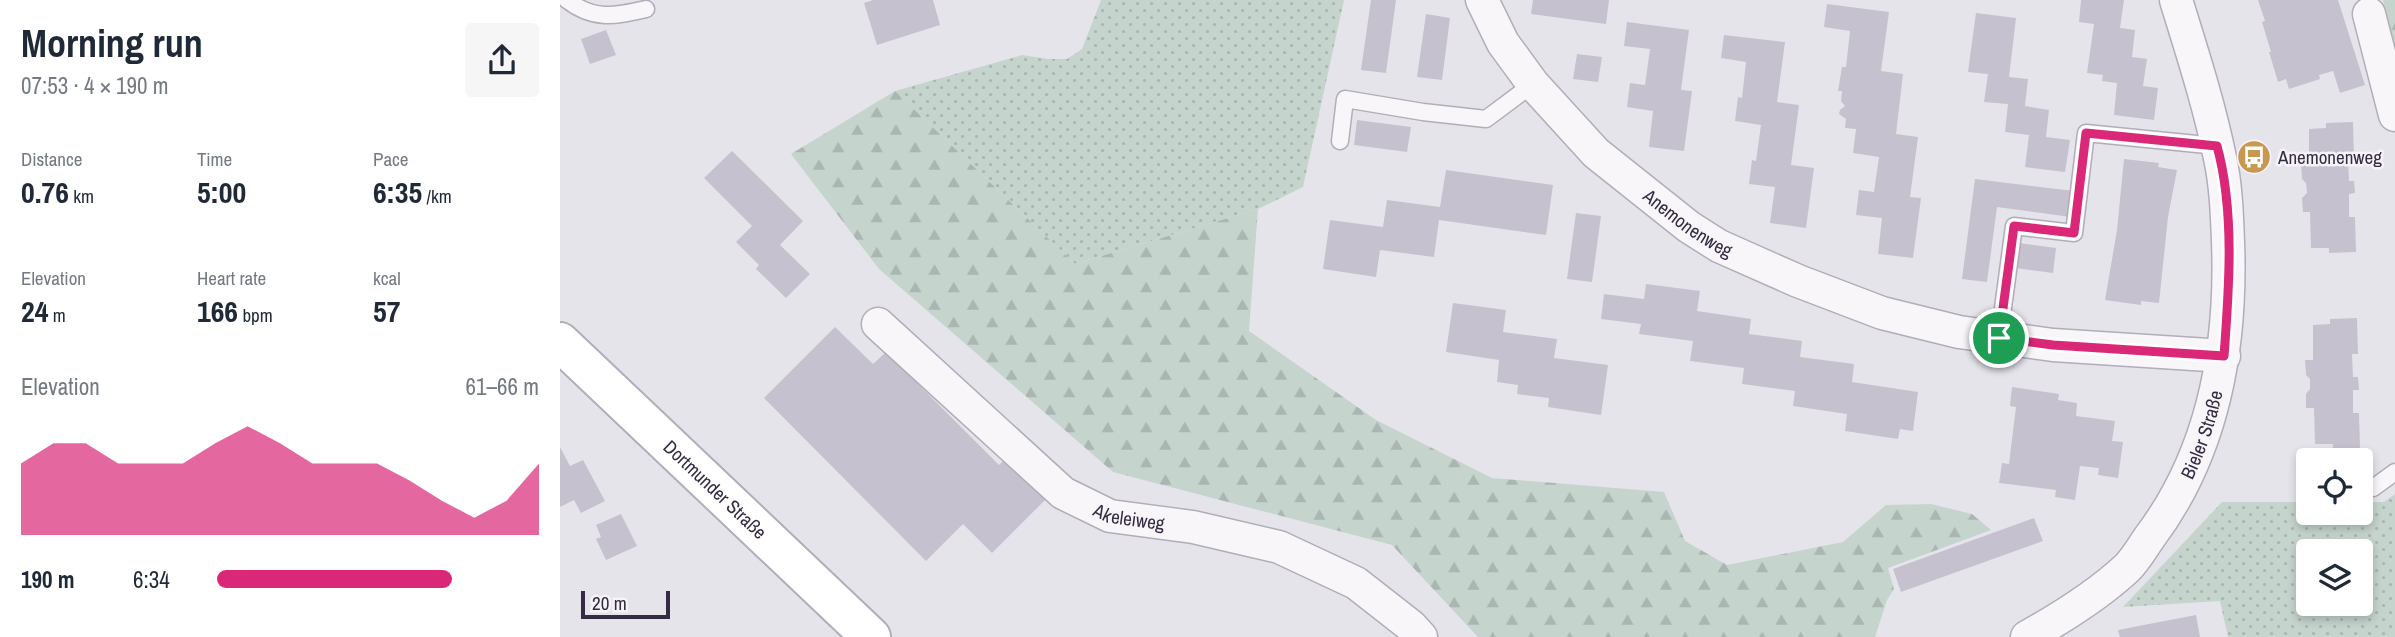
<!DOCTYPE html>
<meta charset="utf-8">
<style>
body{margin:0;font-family:"Archivo Narrow",sans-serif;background:#f6f6f7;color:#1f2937;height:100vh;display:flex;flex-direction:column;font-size:26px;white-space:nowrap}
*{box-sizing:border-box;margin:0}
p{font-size:23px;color:#747a83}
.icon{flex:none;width:38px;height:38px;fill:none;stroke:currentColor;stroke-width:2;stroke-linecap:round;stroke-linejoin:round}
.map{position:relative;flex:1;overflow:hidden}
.sheet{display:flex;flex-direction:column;background:#fff;width:560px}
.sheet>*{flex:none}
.buttons{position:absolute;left:1736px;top:448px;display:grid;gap:14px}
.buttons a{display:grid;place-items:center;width:77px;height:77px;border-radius:7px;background:#fff;box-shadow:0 4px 10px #0003;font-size:35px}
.scale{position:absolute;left:21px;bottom:18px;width:89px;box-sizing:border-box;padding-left:7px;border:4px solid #352c43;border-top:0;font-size:19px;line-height:24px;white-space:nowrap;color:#352c43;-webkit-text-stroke:5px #f5f3f8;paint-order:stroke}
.pin{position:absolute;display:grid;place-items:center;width:60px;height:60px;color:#fff;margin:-30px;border:4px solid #fff;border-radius:50%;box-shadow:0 2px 7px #0007}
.round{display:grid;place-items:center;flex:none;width:74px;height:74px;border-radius:7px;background:#f6f6f7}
.overview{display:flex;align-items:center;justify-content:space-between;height:119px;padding:0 21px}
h1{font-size:38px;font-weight:700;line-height:52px}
.stats{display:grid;grid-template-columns:repeat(3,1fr);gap:10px;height:119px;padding:7px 21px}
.stats div{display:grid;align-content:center}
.stats b{font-size:30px;font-weight:700}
.stats small{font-size:19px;font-weight:400}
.stats p{font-size:19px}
.chart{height:196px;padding:14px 21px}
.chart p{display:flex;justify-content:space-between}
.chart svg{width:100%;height:126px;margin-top:7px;fill:#db2777;opacity:.7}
ul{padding:0 21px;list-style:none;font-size:23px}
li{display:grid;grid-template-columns:112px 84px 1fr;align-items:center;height:52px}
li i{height:18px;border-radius:9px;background:#db2777}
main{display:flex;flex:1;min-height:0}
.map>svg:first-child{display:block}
.grass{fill:url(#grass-dots);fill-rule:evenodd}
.forest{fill:url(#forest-firs)}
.building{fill:#c6c1ce}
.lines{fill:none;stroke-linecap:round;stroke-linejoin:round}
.lane-casing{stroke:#b1adb9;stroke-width:19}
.street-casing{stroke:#b1adb9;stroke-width:35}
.secondary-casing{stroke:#b1adb9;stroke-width:42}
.lane{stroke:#f8f6f9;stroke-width:16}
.street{stroke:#f8f6f9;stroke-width:32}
.secondary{stroke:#fff;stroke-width:38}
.route-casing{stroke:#fff;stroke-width:14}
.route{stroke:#db2777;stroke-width:9}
.labels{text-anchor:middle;stroke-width:5;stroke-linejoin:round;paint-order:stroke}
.poi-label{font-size:19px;fill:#352c43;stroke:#f5f3f8;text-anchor:start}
.street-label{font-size:19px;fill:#352c43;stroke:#f5f3f8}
</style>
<main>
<section class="sheet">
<div class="overview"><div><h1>Morning run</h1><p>07:53 · 4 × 190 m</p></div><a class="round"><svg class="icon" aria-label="share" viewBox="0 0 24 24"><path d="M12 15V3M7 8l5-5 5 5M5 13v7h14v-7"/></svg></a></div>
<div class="stats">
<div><p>Distance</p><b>0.76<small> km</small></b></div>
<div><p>Time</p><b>5:00</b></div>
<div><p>Pace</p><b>6:35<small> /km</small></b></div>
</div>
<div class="stats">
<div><p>Elevation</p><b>24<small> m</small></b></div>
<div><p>Heart rate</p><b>166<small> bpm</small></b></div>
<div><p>kcal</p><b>57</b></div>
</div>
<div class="chart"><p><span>Elevation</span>61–66 m</p>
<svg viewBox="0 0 160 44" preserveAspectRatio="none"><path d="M0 44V19L10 12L20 12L30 19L40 19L50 19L60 12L70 6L80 12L90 19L100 19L110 19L120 25L130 32L140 38L150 32L160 19V44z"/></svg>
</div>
<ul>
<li><b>190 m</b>6:34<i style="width:73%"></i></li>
</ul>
</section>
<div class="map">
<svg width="1835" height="637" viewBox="0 0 1835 637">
<defs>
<pattern id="grass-dots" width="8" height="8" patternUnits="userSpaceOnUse" patternTransform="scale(1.75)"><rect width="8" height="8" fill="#c5d4cd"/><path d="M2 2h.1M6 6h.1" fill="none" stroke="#aab6b1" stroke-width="1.8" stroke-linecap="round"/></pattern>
<pattern id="forest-firs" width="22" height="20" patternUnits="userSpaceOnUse" patternTransform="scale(1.75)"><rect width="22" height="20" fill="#c5d4cd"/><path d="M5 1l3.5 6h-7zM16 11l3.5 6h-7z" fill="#aab6b1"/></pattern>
</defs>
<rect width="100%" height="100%" fill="#e6e4eb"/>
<path class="grass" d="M541,0H784L743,187L698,209L515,264L335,91L462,55L488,59H507L522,49Z
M1835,494V637H1668L1660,601L1563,607L1662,502H1748V513H1801V502H1824ZM1748,551H1801V604H1748Z"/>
<path class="forest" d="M1823,0H1835V58Z
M335,91L515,264L698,209L689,331L816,420L932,478L1104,492L1125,541L1167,565L1283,542L1326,505L1371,504L1412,514L1431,530L1328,568L1334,589L1327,600L1315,637H918L832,545L553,472L319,269L231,154Z"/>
<path class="building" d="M313,0H373L380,25L317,45L304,3Z
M811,0H836L826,73L801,70Z
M973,0H1049L1046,24L971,14Z
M1521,0H1564L1560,28L1575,30L1572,57L1587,59L1583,86L1598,88L1594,120L1554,115L1557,83L1542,81L1543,75L1527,73L1534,24L1519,22Z
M1698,0H1778L1805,85L1780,93L1773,71L1759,75L1760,79L1729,89L1726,79L1718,82L1709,52H1711L1702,22L1705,21Z
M1267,4L1329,12L1321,71L1343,74L1336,134L1358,137L1350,197L1361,198L1353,258L1318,254L1322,218L1296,215L1299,190L1314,192L1319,157L1293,153L1296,129L1285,128L1286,119L1279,114L1280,110L1285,106L1281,101L1282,91H1278L1282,67H1286L1290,31L1264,27Z
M1416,13L1456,18L1449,77L1468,79L1465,106L1489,110L1486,137L1510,140L1505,172L1465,167L1469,135L1445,132L1448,104L1424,102L1428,74L1408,72Z
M866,14L890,18L882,80L857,77Z
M1067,22L1129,30L1121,90L1132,91L1124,151L1089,147L1093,111L1067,107L1070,83L1085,85L1090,49L1064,46Z
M46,30L56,55L30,64L21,39Z
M1164,35L1225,42L1217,102L1239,105L1231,165L1254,168L1246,228L1210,223L1215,187L1189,184L1192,160L1196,161L1201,125L1175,121L1178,97L1182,98L1186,62L1161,58Z
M1017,54L1042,57L1038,82L1013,79Z
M797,120L851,127L847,152L794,145Z
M1793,122L1794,158H1788L1789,181H1794L1795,193L1789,194V217H1795L1796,252L1769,253V248H1751L1750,212H1743L1742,198L1747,193L1746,183L1742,179L1741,164H1749V129L1766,128V123Z
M172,151L243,221L220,245L250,274L226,298L196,269L199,265L176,242L192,226L144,178Z
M1564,159L1599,163L1598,167L1617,170L1608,217L1599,303L1581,301V305L1545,300L1557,230Z
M886,170L993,185L986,235L879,220L874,257L820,250L816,277L763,269L770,220L823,227L827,200L880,207Z
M1415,179L1514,191L1511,217L1437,207L1427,282L1402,279Z
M1016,213L1041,216L1032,282L1007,279Z
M1459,243L1496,248L1493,273L1455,268Z
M1086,284L1140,291L1137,311L1191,319L1189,334L1242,341L1240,357L1294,364L1292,382L1358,392L1353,431L1340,429L1338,439L1285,431L1287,414L1233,406L1235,391L1182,384L1184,368L1130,361L1133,341L1079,334L1081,324L1041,319L1044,294L1084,299Z
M893,303L946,310L943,332L997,339L994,358L1048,365L1041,415L988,407L989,398L957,394L958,385L937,382L939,360L886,352Z
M1797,318L1798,354H1792L1793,377H1798L1799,390H1793V413H1799L1800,449H1773V444H1755L1754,408H1746V394L1750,389V379L1746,375L1745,360H1753V325L1770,324V319Z
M275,327L313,364L326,352L439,465L447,457L488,497L432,553L403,524L366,561L204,398Z
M1452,387L1499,394L1498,400L1517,403L1516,416L1555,421L1552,441L1563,442L1558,478L1538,475L1539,468L1520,466L1515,500L1495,497L1496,490L1439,483L1442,463L1449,464L1456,407L1450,406Z
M0,447L10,466L23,460L45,501L21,513L14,500L0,507Z
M61,514L77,546L46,560L36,539L41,537L36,525Z
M1474,518L1483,541L1341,592L1333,569Z
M1636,615L1640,637H1560L1558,630Z"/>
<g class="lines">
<g class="lane-casing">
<path id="lane" d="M7,0C34,21 55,16 86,9
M780,141L785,99L863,112L926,119L973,84
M1439,338L1454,226L1514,233L1526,133L1657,146
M1801,488H1813L1835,472"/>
</g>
<g class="street-casing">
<g id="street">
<path id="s1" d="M922,0L943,43L973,84L1036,153L1129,227L1159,246L1238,281L1322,313L1399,332L1493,345L1664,356"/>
<path d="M1809,14L1835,115"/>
<path id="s2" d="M318,324L503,493L550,516L633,527L719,547L796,583L851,626L861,637"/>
<path id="s3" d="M1467,637C1501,618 1538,595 1567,568C1576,559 1582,548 1589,538C1654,452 1672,348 1668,242C1667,215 1666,185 1660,158C1649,104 1632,52 1616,0"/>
</g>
</g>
<g class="secondary-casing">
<g id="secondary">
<path id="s4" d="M0,342L311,637"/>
</g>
</g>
<use href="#lane" class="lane"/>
<use href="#street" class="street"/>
<use href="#secondary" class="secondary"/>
</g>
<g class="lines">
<g class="route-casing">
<path id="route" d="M1526,133L1657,146C1675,211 1669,290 1664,356L1493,345L1439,338L1454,226L1514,233Z"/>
</g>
<use href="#route" class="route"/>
</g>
<defs>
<g id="bus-disc" transform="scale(1.75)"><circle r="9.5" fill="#c89751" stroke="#f5f3f8"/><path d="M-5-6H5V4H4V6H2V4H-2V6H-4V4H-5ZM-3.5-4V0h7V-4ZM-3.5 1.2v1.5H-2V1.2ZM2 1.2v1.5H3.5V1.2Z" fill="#fff"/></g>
</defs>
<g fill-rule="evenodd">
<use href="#bus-disc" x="1694" y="157"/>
</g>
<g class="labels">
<g class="poi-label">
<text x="1718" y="164">Anemonenweg</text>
</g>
<g class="street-label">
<text dy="7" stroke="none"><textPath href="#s1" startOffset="308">Anemonenweg</textPath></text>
<text dy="7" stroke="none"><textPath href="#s3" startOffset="276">Bieler Straße</textPath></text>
<text dy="7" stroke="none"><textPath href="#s4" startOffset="214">Dortmunder Straße</textPath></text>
<text dy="7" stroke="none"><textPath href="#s2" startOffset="322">Akeleiweg</textPath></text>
</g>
</g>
</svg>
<div class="buttons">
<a><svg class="icon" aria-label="locate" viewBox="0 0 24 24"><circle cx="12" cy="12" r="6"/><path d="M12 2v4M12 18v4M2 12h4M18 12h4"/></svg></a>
<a><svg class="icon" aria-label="layers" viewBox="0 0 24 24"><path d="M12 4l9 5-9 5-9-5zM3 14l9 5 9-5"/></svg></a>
</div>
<div class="scale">20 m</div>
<div class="pin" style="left:1439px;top:338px;background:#1e9e55"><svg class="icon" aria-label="arrive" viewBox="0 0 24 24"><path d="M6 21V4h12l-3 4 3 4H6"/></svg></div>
</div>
</main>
